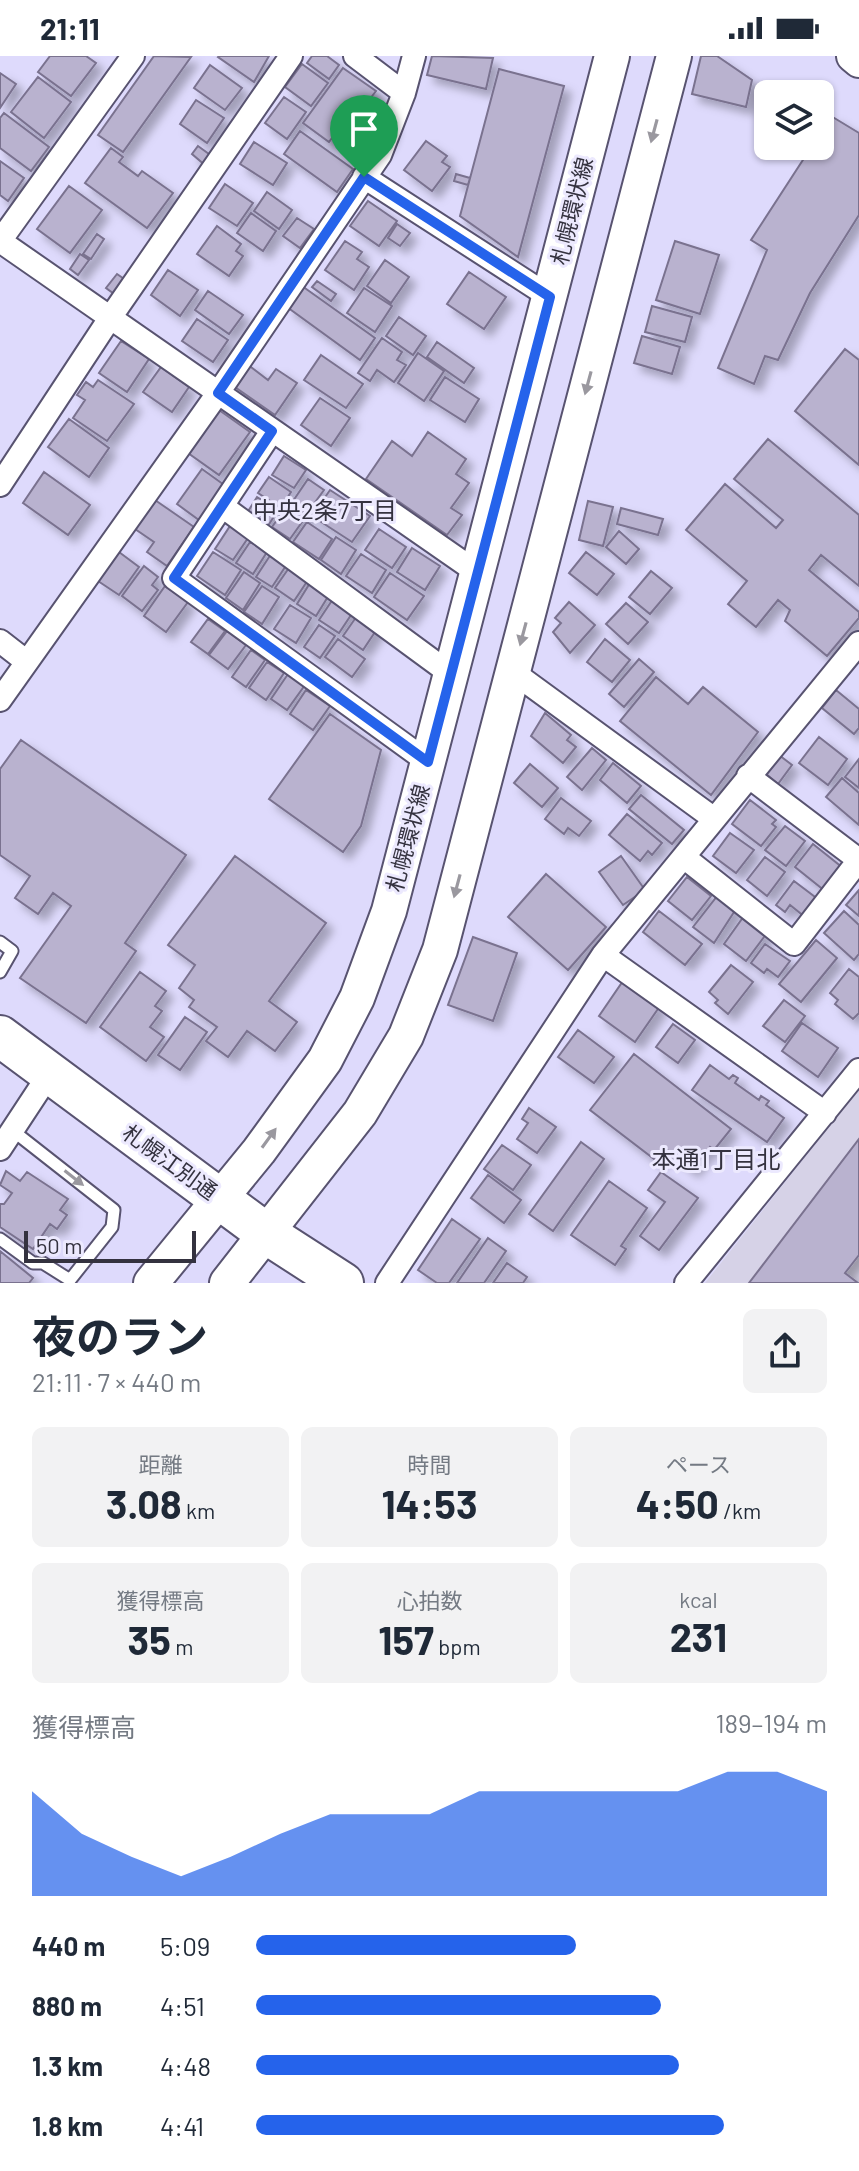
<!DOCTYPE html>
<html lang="ja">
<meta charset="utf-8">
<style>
body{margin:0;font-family:Barlow,"Noto Sans JP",sans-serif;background:#f2f2f3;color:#1f2937;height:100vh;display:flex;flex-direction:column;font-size:30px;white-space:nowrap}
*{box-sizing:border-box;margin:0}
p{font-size:26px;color:#747a83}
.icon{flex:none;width:44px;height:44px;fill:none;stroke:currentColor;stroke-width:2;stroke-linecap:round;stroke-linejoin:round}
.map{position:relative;height:1227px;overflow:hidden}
.sheet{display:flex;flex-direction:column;background:#fff;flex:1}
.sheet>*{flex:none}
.fabs{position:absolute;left:754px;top:24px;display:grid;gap:16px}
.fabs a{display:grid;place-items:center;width:80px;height:80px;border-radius:12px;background:#fff;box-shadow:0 2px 6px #0004;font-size:40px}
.scale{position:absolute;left:24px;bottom:20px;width:172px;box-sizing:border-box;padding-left:8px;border:4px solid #34323f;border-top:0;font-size:22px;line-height:28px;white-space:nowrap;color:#34323f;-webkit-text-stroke:6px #ece9fe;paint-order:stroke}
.pin{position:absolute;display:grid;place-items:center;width:68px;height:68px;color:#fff;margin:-82px -34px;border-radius:50% 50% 50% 0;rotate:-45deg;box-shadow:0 0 8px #0007}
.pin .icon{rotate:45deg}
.round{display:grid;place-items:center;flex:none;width:84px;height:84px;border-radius:12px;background:#f2f2f3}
.summary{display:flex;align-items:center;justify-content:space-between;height:136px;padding:0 32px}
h1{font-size:44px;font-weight:700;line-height:60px}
.metrics{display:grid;grid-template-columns:repeat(3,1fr);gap:12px;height:136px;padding:8px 32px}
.metrics div{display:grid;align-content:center;border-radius:12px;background:#f2f2f3;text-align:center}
.metrics b{font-size:40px;font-weight:700}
.metrics small{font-size:22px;font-weight:400}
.metrics p{font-size:22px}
.chart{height:224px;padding:16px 32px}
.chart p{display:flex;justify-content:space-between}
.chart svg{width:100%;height:144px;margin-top:8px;fill:#2563eb;opacity:.7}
ul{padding:0 32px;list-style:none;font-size:26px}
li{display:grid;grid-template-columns:128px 96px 1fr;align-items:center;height:60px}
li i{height:20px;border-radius:10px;background:#2563eb}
.status{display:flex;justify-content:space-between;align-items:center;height:56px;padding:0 40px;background:#fff;direction:ltr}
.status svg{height:22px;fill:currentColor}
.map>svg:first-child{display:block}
.education{fill:#d6d2e7}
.building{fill:#b9b2cf;stroke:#7a728f;stroke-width:2;filter:url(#shadow)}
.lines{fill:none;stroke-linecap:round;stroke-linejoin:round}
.lane-casing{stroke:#585370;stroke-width:15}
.street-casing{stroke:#585370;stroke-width:26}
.secondary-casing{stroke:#585370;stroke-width:36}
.primary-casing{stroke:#585370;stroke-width:38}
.highway-casing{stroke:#585370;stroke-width:44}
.lane{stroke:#fff;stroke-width:11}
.street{stroke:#fff;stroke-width:22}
.secondary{stroke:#fff;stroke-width:32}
.primary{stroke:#fff;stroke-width:34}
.highway{stroke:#fff;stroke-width:40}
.oneway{fill:#9a989f}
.route-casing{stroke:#fff;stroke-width:16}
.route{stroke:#2563eb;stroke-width:10}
.labels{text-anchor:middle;stroke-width:6;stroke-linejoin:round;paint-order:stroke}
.street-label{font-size:22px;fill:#34323f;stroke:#ece9fe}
.neighbourhood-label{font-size:24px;fill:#34323f;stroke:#ece9fe}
</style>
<div class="status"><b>21:11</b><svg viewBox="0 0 49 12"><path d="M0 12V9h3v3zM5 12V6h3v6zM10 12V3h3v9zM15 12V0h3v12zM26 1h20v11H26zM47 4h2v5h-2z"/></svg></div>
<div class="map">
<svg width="859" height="1227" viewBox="0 0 859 1227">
<defs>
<filter id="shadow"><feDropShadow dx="7" dy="7" stdDeviation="4" flood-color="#0004"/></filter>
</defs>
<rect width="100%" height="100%" fill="#dedafc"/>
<path class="education" d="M859,1033V1227H705Z"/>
<path class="building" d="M50,0H86L96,7L71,40L38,16Z
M154,0L191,1L123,96L98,79Z
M269,0L254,26L218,1L219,0Z
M312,0H327L339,9L329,23L307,7Z
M432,0L493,2L486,33L427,19Z
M701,0H717L752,24L746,51L692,38Z
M302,8L328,27L311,50L285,31Z
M210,9L242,32L225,54L194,32Z
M343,12L376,35L363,52L357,48L329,86L303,67Z
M499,13L564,30L518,201L460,160Z
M0,17L16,28L0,52Z
M38,21L71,46L44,82L11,56Z
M284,41L306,56L287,83L265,67Z
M760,41L768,43V62L756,55Z
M196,44L224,62L207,87L180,68Z
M4,57L49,91L31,115L0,92V62Z
M831,60L859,77V159L810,237L778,304L765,300L754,328L718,312L767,194L751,184L812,90H820V77Z
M300,75L353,113L337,136L284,98Z
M426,85L447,100L442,106L450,111L432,135L404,114Z
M254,86L287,107L273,129L240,108Z
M198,90L213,101L206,110L192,98Z
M111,92L123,101L119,106L138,120L142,115L173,137L147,172L85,127Z
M0,105L24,122L8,145L0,139Z
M456,118L470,122L468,129L454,125Z
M225,128L253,147L237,170L209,152Z
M69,130L102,154L70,197L37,173Z
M267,136L292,154L279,173L254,155Z
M368,145L397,165L379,190L350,170Z
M251,157L276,175L263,195L237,177Z
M297,162L314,173L300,192L283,180Z
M397,168L410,177L400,190L388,182Z
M217,170L241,188L236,195L243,200L229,220L197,198Z
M97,178L104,183L91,203L83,198Z
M345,185L362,196L357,203L369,211L354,234L325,214Z
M675,185L719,199L700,258L656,244Z
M80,198L89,204L78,219L70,213Z
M385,204L409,221L391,247L367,230Z
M168,214L198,234L180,260L151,239Z
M469,216L506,241L484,273L447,248Z
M117,218L127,225L117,240L106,232Z
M317,225L336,238L331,245L312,231Z
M302,230L375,282L360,304L287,251Z
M364,232L392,250L375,276L347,257Z
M208,235L243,259L229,278L195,254Z
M652,250L692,261L685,286L645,276Z
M399,261L426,280L413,299L386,280Z
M197,263L228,284L213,306L182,285Z
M642,280L680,291L672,318L634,307Z
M382,282L402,296L397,304L406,309L394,326L377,314L370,325L358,317Z
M121,285L149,303L127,336L99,317Z
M437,286L474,312L464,327L427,301Z
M845,293L859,304V409L795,355Z
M418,297L444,315L424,345L398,327Z
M321,299L363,328L346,352L304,324Z
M247,308L268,324L276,313L297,327L275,359L232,329Z
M161,311L189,331L172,356L143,336Z
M445,321L479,343L465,366L430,344Z
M98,324L134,348L107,385L73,362L85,344L77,339L86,326L93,331Z
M320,342L350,362L331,390L301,369Z
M219,354L250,376L219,419L188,397Z
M69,363L109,392L89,421L48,391Z
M428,376L466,403L456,418L469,427L451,452L462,459L447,479L366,423L392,385L412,400Z
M768,383L859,459V530L821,499L809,514L859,556V562L827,600L785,565L790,554L778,544L756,571L728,548L747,525L686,474L725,428L776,472L783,464L734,423Z
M284,400L306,414L294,432L272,419Z
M202,413L227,431L203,467L177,448Z
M44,416L90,449L68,479L23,447Z
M269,421L291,436L281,452L258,437Z
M308,423L324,434L308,456L293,445Z
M330,434L370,460L352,486L312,460Z
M257,441L278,454L268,470L247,457Z
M155,444L194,471L167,510L147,496L154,486L135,473Z
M588,445L613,451L603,490L579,484Z
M289,447L307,459L290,483L272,471Z
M621,452L663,463L658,479L617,468Z
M307,466L332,483L319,503L293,486Z
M230,470L248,482L233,504L215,493Z
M379,473L406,491L392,512L365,494Z
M619,475L639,493L626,508L606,491Z
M336,481L356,494L341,518L321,504Z
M250,486L267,496L253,518L236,507Z
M412,492L440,510L425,534L397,516Z
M273,495L289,505L272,531L256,521Z
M119,496L139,511L119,539L98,525Z
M213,496L241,514L225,539L197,520Z
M586,496L614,518L597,539L569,517Z
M361,498L386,514L372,537L346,520Z
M291,509L310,521L294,545L275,532Z
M144,510L158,521L152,529L158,534L142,555L122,540Z
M651,515L672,532L650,558L629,541Z
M244,516L260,527L243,554L226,542Z
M390,517L424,540L407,564L374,541Z
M310,527L329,539L316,560L297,548Z
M165,530L188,546L166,576L144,560Z
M262,530L279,541L262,568L244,556Z
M335,540L355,553L339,577L319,564Z
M569,546L595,569L570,597L553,576L561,567L555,562Z
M626,547L648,566L628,588L606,568Z
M290,549L311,562L296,587L274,573Z
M359,557L379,570L363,594L343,580Z
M208,563L225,575L208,598L191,586Z
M319,569L335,580L320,602L304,591Z
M227,575L246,589L228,613L209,599Z
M338,583L365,603L352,621L325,601Z
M605,583L630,604L612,626L587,606Z
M251,594L265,604L246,631L232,621Z
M639,603L654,616L624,651L609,638Z
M267,606L284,617L266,644L249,632Z
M288,618L305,629L287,654L271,643Z
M656,621L688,648L703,631L758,676L711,739L620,665Z
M306,634L330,650L313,674L290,658Z
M836,634L859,653V672L854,678L822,652Z
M545,657L571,679L567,684L576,691L563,707L531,680Z
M330,658L381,694L361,770L343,796L269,743Z
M819,681L847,703L828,729L799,707Z
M21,684L186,799L125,887L136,895L86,967L20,922L71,850L53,837L38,858L15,842L30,820L0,799V713Z
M592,692L606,704L582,734L567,721Z
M779,699L792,709L778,728L765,717Z
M859,703V732L845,721Z
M613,707L641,730L627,747L600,724Z
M530,708L558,732L542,751L514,727Z
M842,722L859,737V769L826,741Z
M641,739L684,774L672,788L629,753Z
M561,742L591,765L579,780L568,772L564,778L545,763Z
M750,744L776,764L772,768L776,771L761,790L732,768Z
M627,758L662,787L652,799L648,795L640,805L609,779Z
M785,770L805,785L786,810L765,794Z
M730,777L754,794L736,817L713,800Z
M813,788L843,812L825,835L795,811Z
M235,800L326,867L269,945L297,966L275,995L247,975L228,1001L206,985L217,971L189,951L194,944L179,932L195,909L168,889Z
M621,800L645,834L623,849L599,816Z
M765,801L785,816L767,840L747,824Z
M546,818L606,871L568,914L508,861Z
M687,821L711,840L692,864L668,845Z
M794,825L819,844L805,861L790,849L785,856L776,849Z
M859,834V860L846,849Z
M718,839L736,853L714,887L693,871Z
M659,855L702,888L685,909L643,876Z
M844,855L859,869V898L854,904L824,877Z
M744,860L767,877L746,905L724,888Z
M473,881L517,897L493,965L448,949Z
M816,884L837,902L801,946L779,928Z
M765,888L790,905L778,921L767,913L764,917L751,907Z
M731,909L753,926L728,958L715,947L718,944L709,936Z
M849,913L859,921V957L853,963L835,948L838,944L830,937Z
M140,916L166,935L155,950L162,955L150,971L164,981L146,1005L100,971Z
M623,925L660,950L635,986L599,960Z
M784,944L805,960L785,986L763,970Z
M185,961L207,976L180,1014L158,999Z
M802,967L838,992L818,1021L782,995Z
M673,968L695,984L678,1007L656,991Z
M578,974L614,1001L594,1027L558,1001Z
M634,998L731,1073L714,1094L710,1091L692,1114L667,1094L658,1106L590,1054Z
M710,1009L729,1023L733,1019L738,1022L735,1027L759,1044L761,1040L769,1045L766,1049L784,1062L767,1086L692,1034Z
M529,1052L556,1071L537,1097L517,1083L528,1067L522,1063Z
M859,1083V1199L845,1217L858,1227H749Z
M581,1086L604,1103L553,1175L529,1158Z
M502,1089L531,1109L513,1134L484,1113Z
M6,1115L20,1125L27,1116L68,1143L60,1154L67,1159L57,1173L50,1168L33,1193L0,1171V1148H4L12,1137L0,1129Z
M661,1116L698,1142L659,1194L640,1180L665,1146L648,1134Z
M488,1119L521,1144L504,1167L471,1142Z
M609,1125L647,1152L621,1190L626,1193L615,1209L571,1179Z
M452,1163L480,1183L449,1227H437L418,1214Z
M488,1182L506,1195L484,1227H457Z
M0,1195L33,1222L29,1227H0Z
M507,1207L527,1221L523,1227H493Z"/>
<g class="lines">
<g class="lane-casing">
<path id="lane" d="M0,886L12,895L0,916
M0,1183L33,1207H43L70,1224L112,1171L114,1154L12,1074"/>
</g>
<g class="street-casing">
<path id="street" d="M355,0L404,37
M364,121L550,241
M0,185L478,517
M0,185L133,0
M272,375L174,522L428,706
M0,429L110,262L291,0
M222,450L452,619
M0,585L27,606
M513,616L713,762
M0,644L218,337L380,99L404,37L414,0
M685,802L794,888L859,804L748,720
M603,899L825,1057
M0,1093L50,1017
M387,1227L603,899L859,587
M686,1227L859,1014"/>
</g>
<g class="secondary-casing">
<path id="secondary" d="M853,0L859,5"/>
</g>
<g class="primary-casing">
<path id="primary" d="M151,1227L259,1095L325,1004L357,942L389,855L612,0
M227,1227L360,1057L406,980L440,894L674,0"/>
</g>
<g class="highway-casing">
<path id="highway" d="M0,980L267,1178L343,1227"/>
</g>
<use href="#lane" class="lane"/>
<use href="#street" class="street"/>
<use href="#secondary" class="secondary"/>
<use href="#primary" class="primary"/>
<use href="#highway" class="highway"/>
</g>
<defs><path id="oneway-solid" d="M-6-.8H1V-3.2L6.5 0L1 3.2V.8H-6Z" transform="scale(2)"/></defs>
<g class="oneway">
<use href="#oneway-solid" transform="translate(654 75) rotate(105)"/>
<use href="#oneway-solid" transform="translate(588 327) rotate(105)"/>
<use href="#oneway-solid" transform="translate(523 578) rotate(105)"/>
<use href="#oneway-solid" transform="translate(457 830) rotate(105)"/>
<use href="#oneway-solid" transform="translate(269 1082) rotate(-54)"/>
<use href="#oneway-solid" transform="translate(74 1122) rotate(38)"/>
</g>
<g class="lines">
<g class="route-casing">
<path id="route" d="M364,121L550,241L428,706L174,522L272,375L218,337Z"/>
</g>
<use href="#route" class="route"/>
</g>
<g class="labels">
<g class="street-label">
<text transform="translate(572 155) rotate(-76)" y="8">札幌環状線</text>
<text transform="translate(408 782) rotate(-75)" y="8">札幌環状線</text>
<text transform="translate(170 1106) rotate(36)" y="8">札幌江別通</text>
</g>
<g class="neighbourhood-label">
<text x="325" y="463">中央2条7丁目</text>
<text x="716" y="1112">本通1丁目北</text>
</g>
</g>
</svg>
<div class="fabs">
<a><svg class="icon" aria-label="layers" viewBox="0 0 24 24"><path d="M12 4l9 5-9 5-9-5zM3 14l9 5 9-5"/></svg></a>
</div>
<div class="scale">50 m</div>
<div class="pin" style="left:364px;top:121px;background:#1e9e55"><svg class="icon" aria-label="arrive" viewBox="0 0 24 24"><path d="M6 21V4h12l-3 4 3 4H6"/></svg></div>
</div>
<section class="sheet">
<div class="summary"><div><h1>夜のラン</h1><p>21:11 · 7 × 440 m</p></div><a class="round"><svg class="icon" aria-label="share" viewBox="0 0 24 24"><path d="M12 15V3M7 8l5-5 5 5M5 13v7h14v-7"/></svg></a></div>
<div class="metrics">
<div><p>距離</p><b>3.08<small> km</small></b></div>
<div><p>時間</p><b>14:53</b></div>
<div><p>ペース</p><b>4:50<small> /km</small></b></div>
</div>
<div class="metrics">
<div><p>獲得標高</p><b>35<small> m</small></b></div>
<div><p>心拍数</p><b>157<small> bpm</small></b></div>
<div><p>kcal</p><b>231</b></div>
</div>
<div class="chart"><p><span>獲得標高</span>189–194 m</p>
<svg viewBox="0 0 160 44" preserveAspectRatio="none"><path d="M0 44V12L10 25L20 32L30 38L40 32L50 25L60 19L70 19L80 19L90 12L100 12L110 12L120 12L130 12L140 6L150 6L160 12V44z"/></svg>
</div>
<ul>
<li><b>440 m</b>5:09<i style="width:56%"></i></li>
<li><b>880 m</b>4:51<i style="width:71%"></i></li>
<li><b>1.3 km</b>4:48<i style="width:74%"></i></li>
<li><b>1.8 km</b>4:41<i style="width:82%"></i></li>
</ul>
</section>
